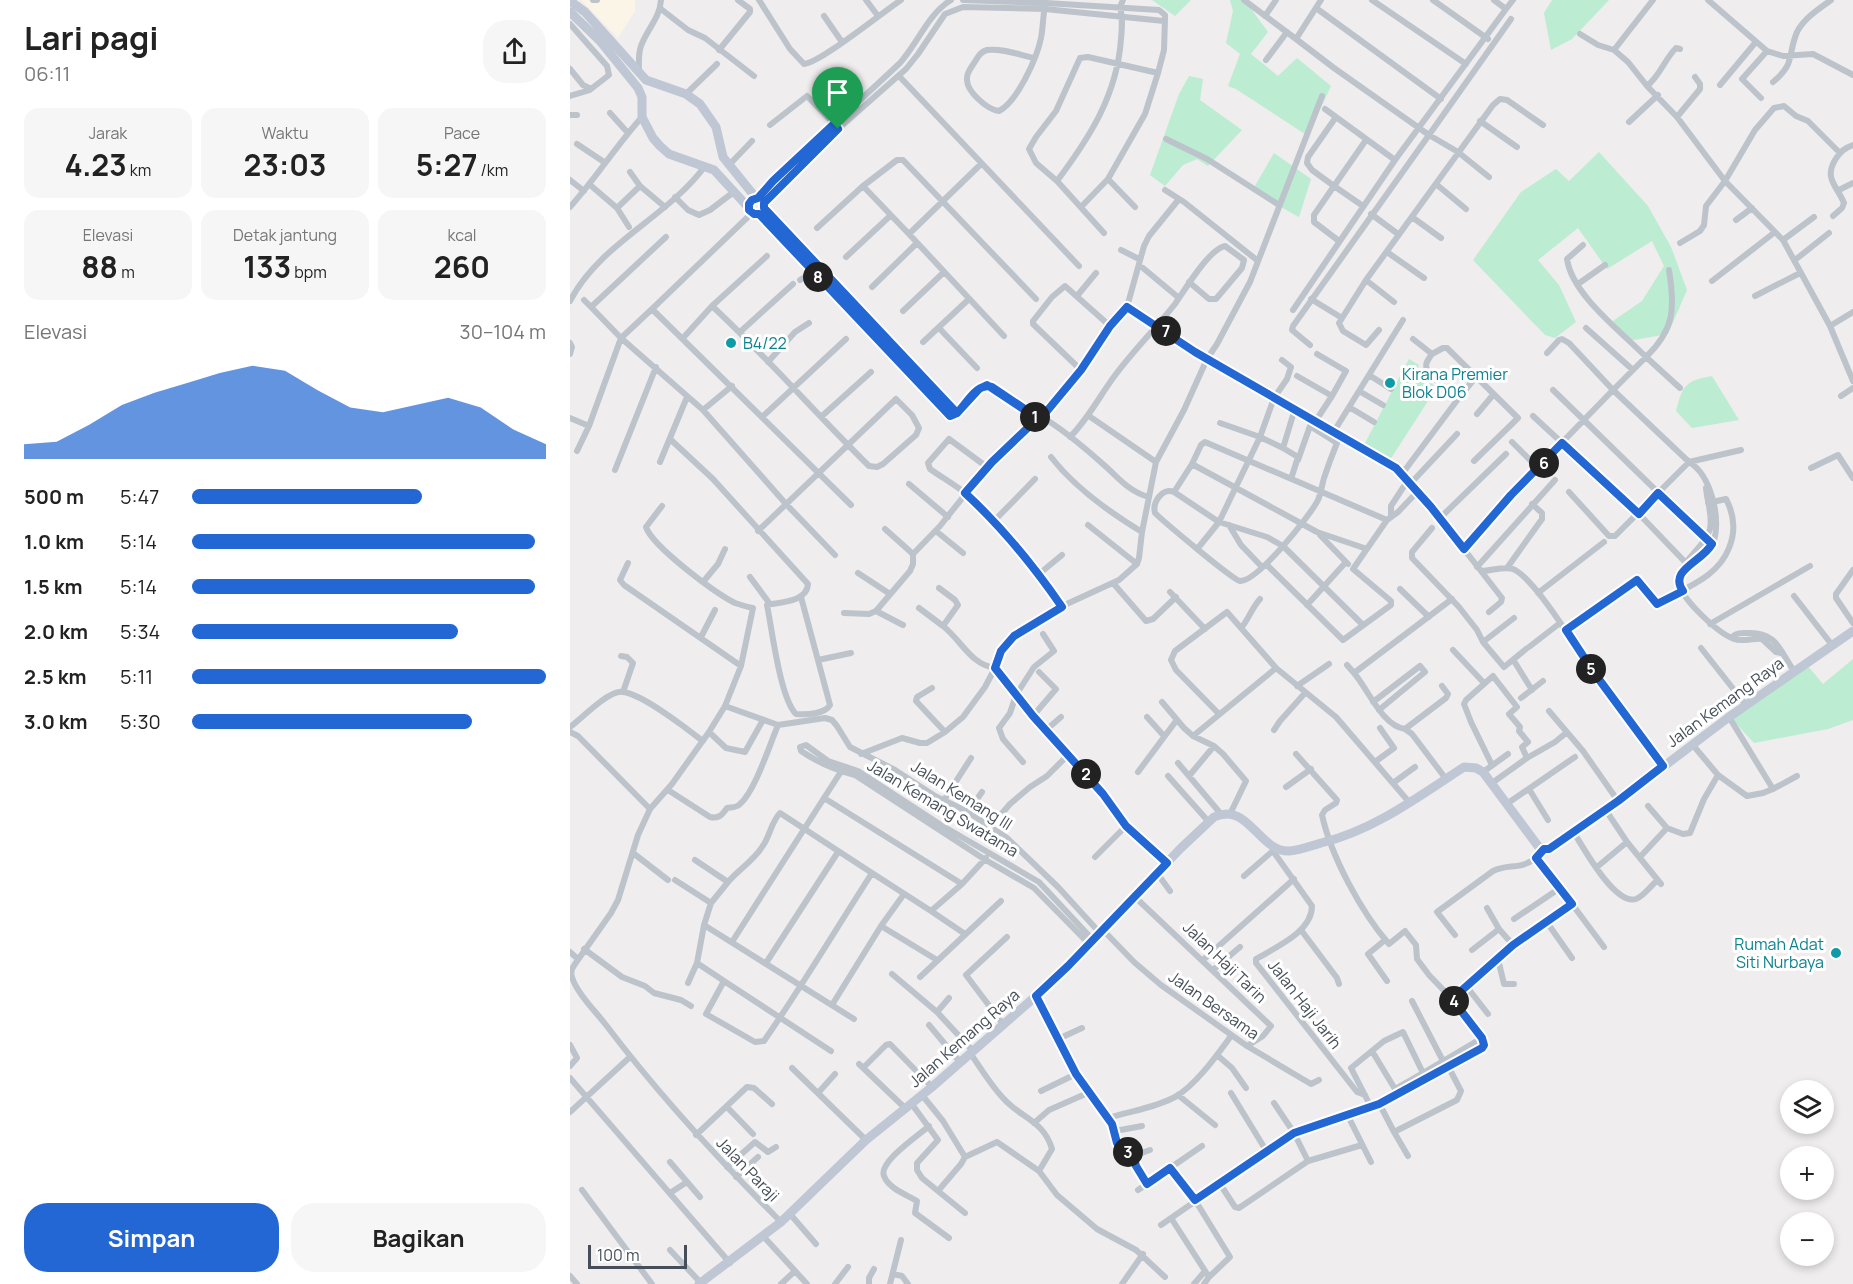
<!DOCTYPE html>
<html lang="id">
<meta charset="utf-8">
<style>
body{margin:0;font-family:Manrope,sans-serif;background:#f6f6f6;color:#222;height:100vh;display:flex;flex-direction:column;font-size:22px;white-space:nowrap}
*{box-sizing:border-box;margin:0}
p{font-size:20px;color:#767676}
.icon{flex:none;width:33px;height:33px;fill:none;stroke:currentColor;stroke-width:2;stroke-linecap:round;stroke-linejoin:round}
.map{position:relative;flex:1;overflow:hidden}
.details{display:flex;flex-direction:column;background:#fff;width:570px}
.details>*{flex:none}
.fabs{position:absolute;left:1210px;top:1080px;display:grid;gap:12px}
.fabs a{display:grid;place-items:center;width:54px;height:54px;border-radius:50%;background:#fff;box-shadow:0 3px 9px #0003;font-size:30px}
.scale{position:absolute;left:18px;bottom:15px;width:99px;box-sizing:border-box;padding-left:6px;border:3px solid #464f59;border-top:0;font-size:16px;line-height:21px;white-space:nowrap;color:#464f59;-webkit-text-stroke:4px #fff;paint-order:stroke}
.pin{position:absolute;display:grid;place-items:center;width:51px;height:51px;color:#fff;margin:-62px -26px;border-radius:50% 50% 50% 0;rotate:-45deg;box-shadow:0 0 6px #0007}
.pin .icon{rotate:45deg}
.km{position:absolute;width:30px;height:30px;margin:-15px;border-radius:50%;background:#222;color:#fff;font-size:16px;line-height:30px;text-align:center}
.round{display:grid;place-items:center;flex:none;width:63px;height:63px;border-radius:24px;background:#f6f6f6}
.overview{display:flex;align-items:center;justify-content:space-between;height:102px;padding:0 24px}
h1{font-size:33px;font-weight:700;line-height:45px}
.metrics{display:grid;grid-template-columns:repeat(3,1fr);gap:9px;height:102px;padding:6px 24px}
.metrics div{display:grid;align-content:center;border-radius:15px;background:#f6f6f6;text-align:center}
.metrics b{font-size:30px;font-weight:700}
.metrics small{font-size:16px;font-weight:400}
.metrics p{font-size:16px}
.chart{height:168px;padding:12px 24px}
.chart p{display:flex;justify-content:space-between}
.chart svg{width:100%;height:108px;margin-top:6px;fill:#2267d4;opacity:.7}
.primary-button{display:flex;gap:12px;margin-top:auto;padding:12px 24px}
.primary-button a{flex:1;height:69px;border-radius:24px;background:#2267d4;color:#fff;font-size:24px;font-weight:700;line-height:69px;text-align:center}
.primary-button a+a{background:#f6f6f6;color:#222}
ul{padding:0 24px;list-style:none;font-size:20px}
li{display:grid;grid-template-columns:96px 72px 1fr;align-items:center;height:45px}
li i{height:15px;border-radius:8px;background:#2267d4}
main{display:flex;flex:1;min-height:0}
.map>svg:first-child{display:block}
.commercial{fill:#faf5e6}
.green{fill:#bcecd1}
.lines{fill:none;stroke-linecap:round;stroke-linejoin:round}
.street{stroke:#bcc3cb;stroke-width:6}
.secondary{stroke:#bec7d3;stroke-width:9}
.route-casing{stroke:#fff;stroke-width:12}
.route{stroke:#2267d4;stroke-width:8}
.culture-dot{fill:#0f9aa8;stroke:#fff;stroke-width:2}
.labels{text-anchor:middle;stroke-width:6;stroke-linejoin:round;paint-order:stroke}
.culture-label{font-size:16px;fill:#0d838f;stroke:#fff;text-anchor:start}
.street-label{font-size:16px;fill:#464f59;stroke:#fff}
</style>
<main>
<section class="details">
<div class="overview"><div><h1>Lari pagi</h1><p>06:11</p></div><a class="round"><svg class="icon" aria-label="share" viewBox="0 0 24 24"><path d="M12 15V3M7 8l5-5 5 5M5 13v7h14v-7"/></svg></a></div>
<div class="metrics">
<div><p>Jarak</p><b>4.23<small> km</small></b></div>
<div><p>Waktu</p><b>23:03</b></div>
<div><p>Pace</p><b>5:27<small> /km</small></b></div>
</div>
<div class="metrics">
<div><p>Elevasi</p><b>88<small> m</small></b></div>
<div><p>Detak jantung</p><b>133<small> bpm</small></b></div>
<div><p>kcal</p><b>260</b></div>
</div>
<div class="chart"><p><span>Elevasi</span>30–104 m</p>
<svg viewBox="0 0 160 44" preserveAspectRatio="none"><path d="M0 44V38L10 37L20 30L30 22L40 17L50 13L60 9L70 6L80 8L90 16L100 23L110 25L120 22L130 19L140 23L150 32L160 38V44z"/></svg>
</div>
<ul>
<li><b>500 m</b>5:47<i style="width:65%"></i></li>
<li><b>1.0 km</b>5:14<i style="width:97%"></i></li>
<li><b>1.5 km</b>5:14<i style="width:97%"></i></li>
<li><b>2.0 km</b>5:34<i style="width:75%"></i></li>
<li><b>2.5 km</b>5:11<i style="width:100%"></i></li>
<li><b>3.0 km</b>5:30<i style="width:79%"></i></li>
</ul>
<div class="primary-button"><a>Simpan</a><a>Bagikan</a></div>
</section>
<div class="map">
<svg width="1283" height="1284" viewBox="0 0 1283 1284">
<rect width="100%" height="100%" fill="#efeded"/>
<path class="commercial" d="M11,0H65V11L48,38Z"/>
<path class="green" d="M582,0H621L605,16Z
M660,0H673L676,2L698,32L681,54L708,76L727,58L761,86L738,136L666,89L658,86L670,54L656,43L663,11Z
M982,0H1039L1002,39L981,50L974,13Z
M619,76L633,79L630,100L672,130L638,166L627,159L613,165L595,186L580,175L609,94Z
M1029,152L1078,206L1101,247L1117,290L1098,334L1058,341L1043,321L1072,301L1094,266L1082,241L1037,269L1008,228L968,260L989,285L1006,322L985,338L975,335L903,260L951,192L986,169L999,181Z
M704,153L741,179L729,217L682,191Z
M839,359L849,365L845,374L867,387L820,460L794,445Z
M1142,376L1169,420L1122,428L1106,411C1113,385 1115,381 1142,376Z
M1283,659V720L1258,729L1184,743L1162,719L1237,665L1253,684Z"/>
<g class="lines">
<path class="street" d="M23,0H27
M189,0L220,49L234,64C250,63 313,12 331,0
M296,0L308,16
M393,0L476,3L589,10L595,15V18L594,50L588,73
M674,0L726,39L751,0
M802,0L896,64
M863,0L918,39
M1138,0L1197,51L1213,56L1243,54L1283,75
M746,8L871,99
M91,9L118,30L135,38L184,76
M936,9L943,0
M254,16L272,42
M695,16L706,0
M0,24L37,66L39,75L21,89L13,85L0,69
M1010,34L1028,45L1044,50L1058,62L1077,86L1107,117L1155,181L1213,240L1260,326L1283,381
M726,39L764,68L859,135L941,19
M149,50L180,12V9L168,0
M1044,50L1083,0
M464,58C450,55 432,48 417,50C410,52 408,57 404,63C401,68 396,73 397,80C397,92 418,110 429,111C447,102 467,58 471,38C473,28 473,16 475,5
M696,60L717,32
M69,71C69,62 68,54 71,46C77,29 90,18 91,0
M329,76L509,266
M1203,82C1226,63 1217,56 1227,32C1234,18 1249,9 1261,0
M1150,85L1185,43
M1077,86C1090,76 1094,60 1106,48L1110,49
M116,94L147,64
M0,96L20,90
M1191,98L1172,79L1197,51
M755,109L825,160
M40,113L58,133
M0,115H7
M766,117L738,157L737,163L742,170L764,186L744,215V222L769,241
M1107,117L1130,89V84L1125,77
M910,121L947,147
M1059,122L1088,95
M200,125L237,96L266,126
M596,139L637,159L709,205
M7,144L34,162
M160,164L182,141
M60,172L70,186L95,207
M538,179L565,207
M0,180L14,191
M487,181C520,137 547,95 551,39C552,28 553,18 550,7L553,0
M19,184L47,208
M866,184L896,209
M293,186L327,160H333L466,299
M595,190L614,202L688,261
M1269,190L1283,183
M105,197L118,210L129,215L140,210L165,191
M188,198L203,181L330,63C348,43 358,14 381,0
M194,203L268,129L336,69L348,54L375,14L393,7L475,9L594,21
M793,206L764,186L796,140
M0,207C26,178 46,146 72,117
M511,207L538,179L575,114L588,73L518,57L510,58L486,111L466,137L459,149L466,163L487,181L534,233
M182,213L82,309L281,505
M801,214L828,234
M1263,216L1272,208L1274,203C1267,186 1254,179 1265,160C1270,152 1274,148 1283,145
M842,217L871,238
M1166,220L1182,208
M59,227L47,208L70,186
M247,228L293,186L339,234L411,164
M339,234L434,336
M96,237L21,307L51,338L133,410L216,504L265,555
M1213,240L1244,217
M1110,243L1130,231L1134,225L1136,206L1155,181L1185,130L1204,108L1214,106L1226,116L1238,121L1270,153
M551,250L569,259
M817,252L854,278
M276,257L320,216
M1225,260L1259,233
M573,268L609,298
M1099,270C1105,308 1105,329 1076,357L1110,388
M230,280L243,272
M796,280L824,302
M1142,281L1205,232
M1008,284L1035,265
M302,287L347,243
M507,296L526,273
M1185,296L1230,273
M741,299L772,318
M14,300L21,307
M0,301C30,243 98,217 135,166
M142,306C197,357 246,414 299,466L307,467L313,464L346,435L349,428L342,415L326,399C280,443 234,487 188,531
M557,307L574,246L579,236L609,199
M723,310L825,160L936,9L924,0
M333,311L373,273
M1260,326L1283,312
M369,328L407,368
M1016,328L1063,370
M809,330L796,345L773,331L769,323L796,280L923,105L930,99L937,100L973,125
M170,332L223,284
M113,338L142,306L197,256
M843,339L862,354L873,348H877L948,418L904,461
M353,342L399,299
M0,343L2,347L0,354
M740,345L722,330L723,326L859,135L888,152L919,177
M977,353L989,340L992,339L999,343L1043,390L1076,357C1052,332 1002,295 997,259L1013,245
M747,354L776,371L762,396
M198,362L225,332L239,323L231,328
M511,370L463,324V321L482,297L495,286L540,326
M799,375L821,389
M727,376L762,396L745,422
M983,390L1137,540
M789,391L813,405
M1271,396L1283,388
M888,399L905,378
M779,407L804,422
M133,410L162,386
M387,413C397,403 407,382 422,387L464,416L472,417L511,370L540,326L557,307L625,352L826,468L861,507L911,571C921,571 934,566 943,569C965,578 1009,652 1024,674C1047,705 1070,735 1093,766
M907,414L923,395
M252,416L301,372
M519,416L586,462
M963,416L1069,514L1116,563
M192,417L276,339
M472,417C494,430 515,448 534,465C549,478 559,492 579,497
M0,418L19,426
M650,423L690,437L713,448L723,415
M763,433L833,320
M500,437C519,418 530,395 546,374C564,350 586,328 605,304C615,290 638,250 655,246L674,260L672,268L646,299H639L619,282
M100,439L143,479L238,584C237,602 211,602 197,605C202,629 210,698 226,714C236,715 255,714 260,705L231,597
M942,442L968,468
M713,448L728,457L721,479
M7,451L19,426L51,338L82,309
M481,457C505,488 539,512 572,532
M90,462L117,397
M622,464L631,445L635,442L817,520
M417,467L379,439L358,463L360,469C371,477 384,484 395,493C434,524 464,566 492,607
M1241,468L1268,455L1283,478
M45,470L86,367
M832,474L888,399L858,373C854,364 857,361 862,354
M841,483L887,434
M339,484L378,517
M1136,488C1137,501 1143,516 1140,529C1135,546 1118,555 1111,571C1111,572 1108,578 1108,579C1108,597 1148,633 1164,639C1172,642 1183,638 1192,639L1206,652L1211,653
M604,492C593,487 582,502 585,513C593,521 663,580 670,581C687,582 740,516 748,500C751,493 752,485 754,478C758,466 762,455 767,443L740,426L728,460
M999,492L1039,536H1045L1119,462L1171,450
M92,506L76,527C82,546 145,593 165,603C171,605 177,607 183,608L171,666
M821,515V506L838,480
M870,518L936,454
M425,520L465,479
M518,525L567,564
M659,525L671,545L692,567
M862,528L842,552V558L889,607L907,630L913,642L934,667L956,649
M366,531L393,553
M750,535L778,564
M628,548L649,522L690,437L704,398L717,379L721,367L712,360
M894,549L941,495L1043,390L1119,462C1141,475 1152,520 1143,543C1137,556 1123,564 1111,571
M343,554L370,526L417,467L468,418
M58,563L50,580L54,585L171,666L155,706L139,732L102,784L80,809L68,835L48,900L41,913L5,964C2,968 0,972 2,977C6,992 26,1012 36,1025C89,1095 149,1160 211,1222
M696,564L773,640L821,605V601L783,569L817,520L828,512L848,491
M907,567L985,480
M937,568L972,519V513L962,504
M1283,570L1266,594V598L1283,623
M911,571L932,598L931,602L919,612
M288,573L320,594
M469,574L492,555
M180,577L200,604
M133,582L148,564L155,549
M543,583L576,621L583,619L606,597
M830,589L859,617
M600,592L635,629
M968,593L1034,542
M1224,596L1262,645
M737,605L776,562
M349,608L373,626
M306,611L333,625
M274,613L299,614L306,611L340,571L343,564V554L315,529
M1140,624L1240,566
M793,625L713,546L697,537L649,522L604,492L622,464L747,532L797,549
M672,627C679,618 682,608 690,599
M996,630L1067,580L1087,604C1113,588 1147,579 1159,548C1166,531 1165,516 1156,499L1138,503
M131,637L145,610
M1162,637C1167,632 1173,633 1180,633C1208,633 1210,652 1224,671
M913,642L944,618
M959,647L990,623
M1131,648L1176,705
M883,650L914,683
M51,656L57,657L63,663L53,692
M248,660L281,653
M944,661L962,690
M777,665L784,673
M727,686L759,664
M872,686L878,694L876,698L835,729C812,726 798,689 784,673L882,599
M362,688L347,697L346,701L375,732
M951,698L973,681
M592,702L614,728L623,736L644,746L653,754L676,781L660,814
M803,702L850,666L855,672L809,710
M155,706L208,725L255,718L262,720L267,726L280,747L325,770L365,796L398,812L437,838L488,887L530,933
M979,711L1013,751L1048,801
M649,714L606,670L601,660L605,651L657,612L706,668L766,717L839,802
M463,716L486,689L469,672
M577,717L594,736
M1159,717L1203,789L1227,776
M0,727C12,718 35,694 49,692C67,689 118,730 133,741
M835,729L842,734L876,779
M476,730L491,717
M704,730L710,721L735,693
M0,732L8,736L80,809
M139,732L156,748L175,752L193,720
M623,736L706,668
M291,754L332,738L350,743H357L375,732L393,717L415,687L425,668C400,664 392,641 373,626L388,605L385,600L369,588
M726,754L767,800L766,803L755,810L752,815C761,856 791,912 819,944L835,931L846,945L847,959L859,975L882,999
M453,762L433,739L429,728L440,713L446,695L464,667L484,651L473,634
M805,762L824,748L810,728
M608,763L651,814
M922,765L901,722L894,704L896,700L923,676L947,707L939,714L950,727L949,731L958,742L952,747L957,758
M568,772L606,721
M913,772L938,754
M1148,775L1177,796L1193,793L1203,789
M598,776L638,821
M619,776L644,746
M823,783L845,767
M922,783L957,758L985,742L996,733
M716,787L741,769
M959,789L978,820
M98,790L140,817C149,819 152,815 157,808C161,807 167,808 170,804C185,791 200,744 208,725
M254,798L272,770
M374,800L401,758
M938,803L1005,757
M1035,809L1057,842L1091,884
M398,812L412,792
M421,826L440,804L460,787L477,776L499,754
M1097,828L1113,834L1120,833L1134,799L1148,775L1122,744
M1003,831C1013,847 1045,906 1066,899C1074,896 1081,885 1088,880
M703,851L742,906C742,932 706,947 686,959V963L787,1092L795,1095
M63,853L98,880
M525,857L556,826
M1070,857L1097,828L1078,806
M125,860L158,882C168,870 183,861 192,847C200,837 201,822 210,813L302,873C266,929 232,986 194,1041L185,1042L136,1014L154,981L261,1051
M597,863L556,826L517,774L463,716L425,668L431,651L444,636L488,608L549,580L567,564L569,558L572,532L586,462L614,410L637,359L647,344L680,282L752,96
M1027,867L1057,842
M302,873L361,911L392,884L416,858
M587,873L600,891
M674,876L705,849
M105,880L141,903
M158,882L141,903L134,925L284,1019
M334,894L311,926L367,960
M565,897L701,1026L693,1036L677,1046
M1002,904L1034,947
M917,908L929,929L943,945
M361,911L395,934
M944,919L990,888
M976,921L1002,958
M533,930L564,962L591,985L677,1046L741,1084L749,1080
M731,930L767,978L769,984
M885,935L867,912L923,871C940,863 948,871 966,858
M815,940L798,954L817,981
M162,942L254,798L392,884
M519,944L464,888L414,859L285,775C265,770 247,762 231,751L230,747L236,745L258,761L288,771L371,825L469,882L523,940
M14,949L52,977L75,986L84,993L111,1000L121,1006
M902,950L929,929
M0,952L8,959
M928,959L934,984H944
M633,960L724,879
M127,963L154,981
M196,963L268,852
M643,970L670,947
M322,974L367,1012L403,1051
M350,977L431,901
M118,983L127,963L134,925
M897,987L918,1014
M466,996L506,1074L542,1124L547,1143L564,1158L566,1166L577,1184
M842,1001L873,1061
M262,1005L311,926
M367,1012L379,998
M433,1024L396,975L437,937
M359,1025L390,1062
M488,1039L512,1028
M0,1045L7,1058L0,1066
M802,1051L825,1089L853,1073
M400,1053C411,1068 421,1086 434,1099C451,1118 474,1121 482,1149L469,1171L487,1195L527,1229L566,1250L595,1277
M647,1055L662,1068L676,1088
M289,1064L335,1108
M222,1068L296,1140
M293,1068L316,1045L320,1044L362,1087
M0,1078L160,1263
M471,1091L506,1074
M248,1093L265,1074
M661,1093L697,1152
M352,1095L373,1121L395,1157
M608,1095L645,1125
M341,1103L368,1140L347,1163V1170L352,1178L395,1213
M704,1103L724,1133L738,1161L792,1145
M809,1103L824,1132L887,1100L891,1091L878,1066
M157,1107L183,1134
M801,1107L781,1068L814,1041L833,1032L853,1073L912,1038
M0,1112L60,1057
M778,1116L801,1162
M538,1118C560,1111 585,1108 605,1097C626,1085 647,1055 661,1036
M464,1123L479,1110L520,1092
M359,1126C349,1135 308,1162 314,1176C318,1188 337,1195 347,1201L345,1213L379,1238
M545,1131L572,1126
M824,1132L838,1156
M126,1135L177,1087L184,1088L202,1104
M563,1156L580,1150
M100,1162L130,1197
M157,1167L185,1142L198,1152L206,1147
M600,1168L625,1200L660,1257L639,1277L601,1218
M166,1177L188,1157
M650,1184L665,1207L669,1208L738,1161
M12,1190L82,1284
M568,1190L632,1146
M368,1191L391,1164L395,1157L427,1142L469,1171
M100,1193L117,1182
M220,1214L246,1244
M591,1225L724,1133L809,1103L912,1048L914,1045L912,1038L882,999L943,945L1002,904L966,858L974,849
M194,1237L237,1284
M100,1250L131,1283
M323,1274L332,1276L338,1284
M0,1276L7,1284
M211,1284L225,1271
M265,1284L278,1267
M299,1284V1278L304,1269
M320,1284L331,1240
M552,1284L573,1254
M624,1284L635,1271
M634,1284L639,1277"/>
<path class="secondary" d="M0,1L15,12L76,80L116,94L130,104L146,127L153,157L186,198
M0,12L30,41L68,88L72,97V117L83,138L90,146L99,154L144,170L178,207
M189,214L292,321L376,414L382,416L387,413L194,208
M129,1284L211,1222L296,1140L362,1087L466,996L498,966L611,848L644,817C678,801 689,852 719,851C730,850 741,846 751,843C804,830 848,797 894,767L906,768L913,772L968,846L974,849H979L1048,801L1159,717L1283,631"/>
</g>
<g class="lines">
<g class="route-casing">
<path id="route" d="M268,129L194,203V208L387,413C397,403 407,382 422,387L468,418L422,462L395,493C432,527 463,565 492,607L444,636L431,651L425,668L463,716L533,794L556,826L597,863L498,966L466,996L506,1074L542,1124L547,1143L564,1158L566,1166L577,1184L600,1168L625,1200L724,1133L809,1104L912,1048L914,1045L912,1038L882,999L943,945L1002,904L966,858L974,849H979L1048,801L1093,766L1025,674L996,630L1067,580L1087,604L1113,591C1098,570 1132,562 1142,544L1088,493L1069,514L992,443L941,495L894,549L861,507L826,468L625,352L557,307L540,326L511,370L472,417L464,416L417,385L409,389L387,413L380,416L189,214H184L179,210V204L182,200L188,198L203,181L264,124L268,129"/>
</g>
<use href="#route" class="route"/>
</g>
<g class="culture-dot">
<circle cx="161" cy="343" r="6"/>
<circle cx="820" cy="383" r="6"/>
<circle cx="1266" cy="953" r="6"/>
</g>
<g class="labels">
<g class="culture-label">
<text x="173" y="349">B4/22</text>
<text x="832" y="380">Kirana Premier<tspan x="832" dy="18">Blok D06</tspan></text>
<text x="1254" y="950" text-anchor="end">Rumah Adat<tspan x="1254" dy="18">Siti Nurbaya</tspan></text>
</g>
<g class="street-label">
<text transform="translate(1155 702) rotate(-36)" y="6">Jalan Kemang Raya</text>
<text transform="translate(392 795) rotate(32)" y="6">Jalan Kemang III</text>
<text transform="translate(373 808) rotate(31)" y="6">Jalan Kemang Swatama</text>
<text transform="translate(655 962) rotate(44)" y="6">Jalan Haji Tarin</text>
<text transform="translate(735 1004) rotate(52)" y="6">Jalan Haji Jarih</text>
<text transform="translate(644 1005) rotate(35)" y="6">Jalan Bersama</text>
<text transform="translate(394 1038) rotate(-41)" y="6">Jalan Kemang Raya</text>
<text transform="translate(178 1169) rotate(46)" y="6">Jalan Paraji</text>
</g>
</g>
</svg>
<div class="fabs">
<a><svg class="icon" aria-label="layers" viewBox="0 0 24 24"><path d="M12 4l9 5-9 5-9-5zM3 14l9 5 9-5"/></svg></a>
<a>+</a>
<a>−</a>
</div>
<div class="scale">100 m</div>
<div class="pin" style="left:268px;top:129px;background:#1e9e55"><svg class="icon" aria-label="arrive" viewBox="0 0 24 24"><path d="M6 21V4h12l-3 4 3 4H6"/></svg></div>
<b class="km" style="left:465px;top:417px">1</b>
<b class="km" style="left:516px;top:774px">2</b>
<b class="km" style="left:558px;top:1152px">3</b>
<b class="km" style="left:884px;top:1001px">4</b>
<b class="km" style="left:1021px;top:669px">5</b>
<b class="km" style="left:974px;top:463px">6</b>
<b class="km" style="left:596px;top:331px">7</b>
<b class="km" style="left:248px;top:277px">8</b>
</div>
</main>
